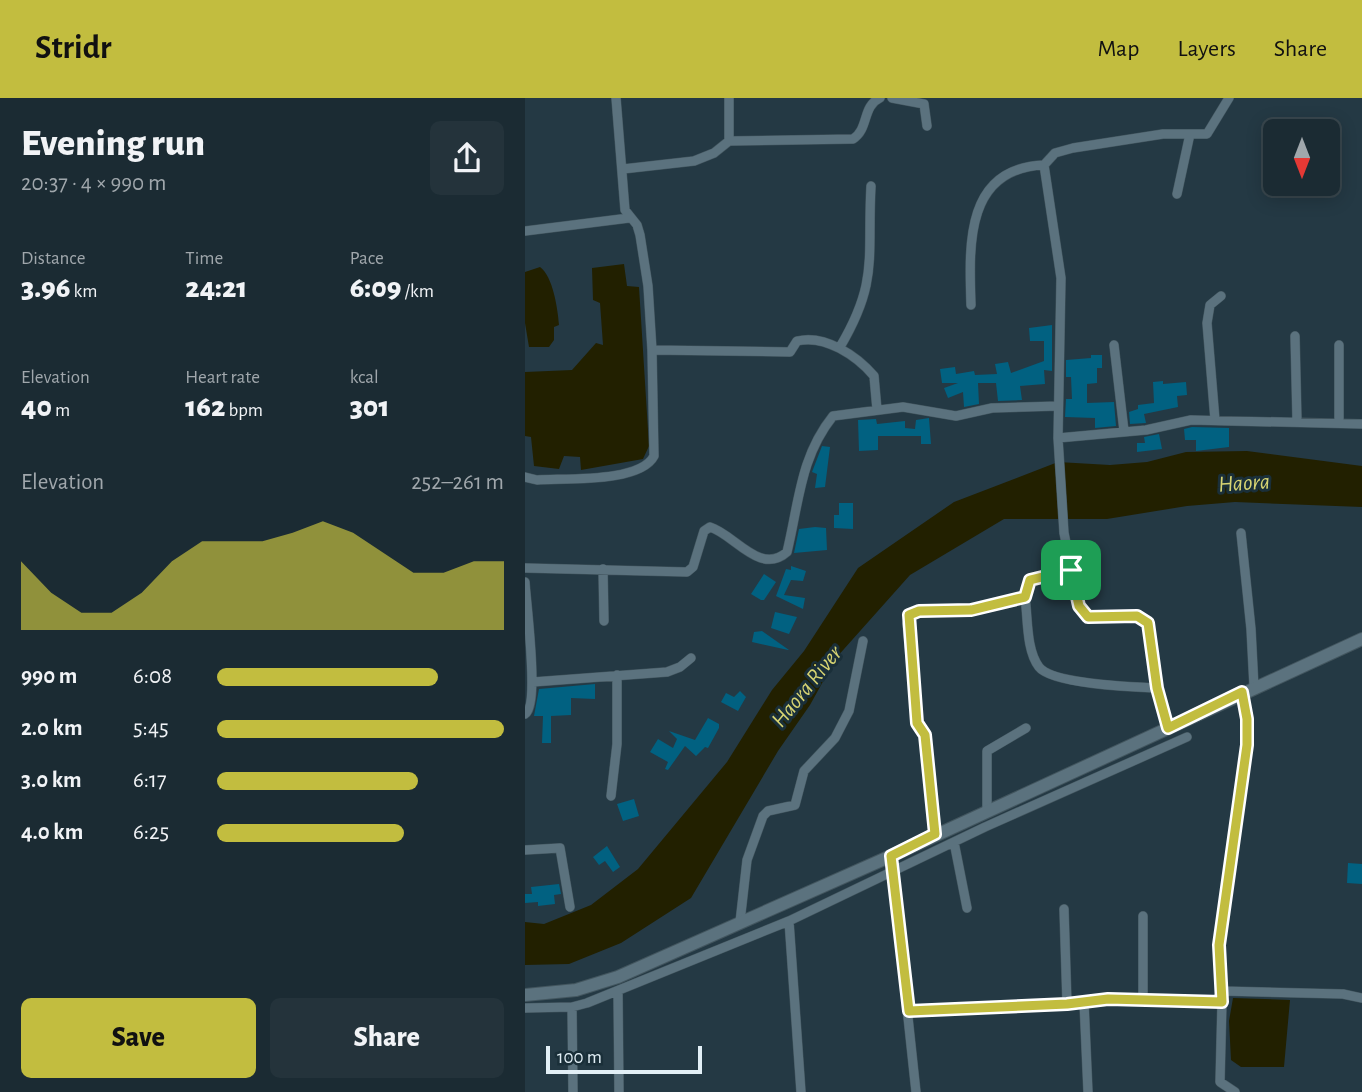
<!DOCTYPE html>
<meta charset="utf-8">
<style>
body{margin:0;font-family:"Alegreya Sans",sans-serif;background:#24333b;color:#f1f3f6;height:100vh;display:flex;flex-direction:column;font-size:26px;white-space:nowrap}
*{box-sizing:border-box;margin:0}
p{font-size:23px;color:#a0a7ac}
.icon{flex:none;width:38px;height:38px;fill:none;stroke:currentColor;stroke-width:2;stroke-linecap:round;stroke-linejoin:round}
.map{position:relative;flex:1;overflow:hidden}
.details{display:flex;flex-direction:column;background:#1b2b33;width:525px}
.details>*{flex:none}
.needle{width:46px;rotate:180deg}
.buttons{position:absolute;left:738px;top:21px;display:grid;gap:14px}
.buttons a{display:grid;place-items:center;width:77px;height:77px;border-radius:10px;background:#1b2b33;box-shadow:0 4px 18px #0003,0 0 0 2px #39474e;font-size:35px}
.scale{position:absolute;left:21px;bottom:18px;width:156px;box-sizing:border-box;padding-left:7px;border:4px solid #e2eff6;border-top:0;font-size:19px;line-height:24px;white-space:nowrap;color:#e2eff6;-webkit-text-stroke:5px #1a2f39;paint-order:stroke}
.pin{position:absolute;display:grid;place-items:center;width:60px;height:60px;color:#fff;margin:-30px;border-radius:14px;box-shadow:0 4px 10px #0006}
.round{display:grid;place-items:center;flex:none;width:74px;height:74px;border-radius:10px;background:#24333b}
.summary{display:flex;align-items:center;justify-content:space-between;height:119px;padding:0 21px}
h1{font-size:38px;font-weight:800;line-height:52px}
.stats{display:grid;grid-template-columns:repeat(3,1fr);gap:10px;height:119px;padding:7px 21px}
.stats div{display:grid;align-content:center}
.stats b{font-size:30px;font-weight:800}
.stats small{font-size:19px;font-weight:400}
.stats p{font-size:19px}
.chart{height:196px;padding:14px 21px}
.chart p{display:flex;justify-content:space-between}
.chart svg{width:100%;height:126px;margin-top:7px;fill:#c2bd3f;opacity:.7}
.primary-button{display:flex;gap:14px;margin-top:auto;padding:14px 21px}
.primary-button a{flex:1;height:80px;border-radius:10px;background:#c2bd3f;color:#111;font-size:28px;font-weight:800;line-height:80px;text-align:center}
.primary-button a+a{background:#24333b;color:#f1f3f6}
ul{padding:0 21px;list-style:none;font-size:23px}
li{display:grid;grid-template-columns:112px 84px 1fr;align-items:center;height:52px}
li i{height:18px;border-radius:9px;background:#c2bd3f}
header{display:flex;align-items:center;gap:42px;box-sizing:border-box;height:98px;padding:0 35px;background:#c2bd3f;color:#111}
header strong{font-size:33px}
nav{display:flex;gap:38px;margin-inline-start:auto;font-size:24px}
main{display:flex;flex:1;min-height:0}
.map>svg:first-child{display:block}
.water{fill:#222000}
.building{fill:#016181}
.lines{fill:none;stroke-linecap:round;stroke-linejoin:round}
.street-casing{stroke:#43565f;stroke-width:10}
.secondary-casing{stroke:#43565f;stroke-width:14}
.street{stroke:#5b727e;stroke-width:9}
.secondary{stroke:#5b727e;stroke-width:12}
.route-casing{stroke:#fff;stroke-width:14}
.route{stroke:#c2bd3f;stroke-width:9}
.labels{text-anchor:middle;stroke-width:6;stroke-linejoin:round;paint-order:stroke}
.water-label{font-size:23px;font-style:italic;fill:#d7d472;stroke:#1a2f39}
</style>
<header>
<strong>Stridr</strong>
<nav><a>Map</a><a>Layers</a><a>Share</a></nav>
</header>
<main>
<section class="details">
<div class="summary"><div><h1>Evening run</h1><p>20:37 · 4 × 990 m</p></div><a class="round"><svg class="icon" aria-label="share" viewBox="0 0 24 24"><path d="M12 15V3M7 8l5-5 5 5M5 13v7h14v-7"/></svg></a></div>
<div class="stats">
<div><p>Distance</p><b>3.96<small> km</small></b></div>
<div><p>Time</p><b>24:21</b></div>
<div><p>Pace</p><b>6:09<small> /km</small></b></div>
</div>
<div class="stats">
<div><p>Elevation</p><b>40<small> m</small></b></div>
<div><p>Heart rate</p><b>162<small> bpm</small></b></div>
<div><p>kcal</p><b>301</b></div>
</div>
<div class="chart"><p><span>Elevation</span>252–261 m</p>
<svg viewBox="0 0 160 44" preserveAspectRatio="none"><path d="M0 44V20L10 31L20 38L30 38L40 31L50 20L60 13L70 13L80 13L90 10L100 6L110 10L120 17L130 24L140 24L150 20L160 20V44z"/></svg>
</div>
<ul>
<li><b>990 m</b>6:08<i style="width:77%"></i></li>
<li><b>2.0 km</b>5:45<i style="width:100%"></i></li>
<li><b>3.0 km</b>6:17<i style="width:70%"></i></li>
<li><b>4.0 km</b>6:25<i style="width:65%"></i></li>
</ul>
<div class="primary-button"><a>Save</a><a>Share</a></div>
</section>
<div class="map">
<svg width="837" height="994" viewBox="0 0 837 994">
<rect width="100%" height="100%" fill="#243944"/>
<path class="water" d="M99,166L102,188L114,189L124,348L118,361L56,372L55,359L39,358L34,371L9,368L6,339L0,338V274L47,272L71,245L78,247L75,205L68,202L67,170Z
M15,169C28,178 33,212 34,227L29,229V242L24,249H4L0,225V174Z
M722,353L837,368V409L710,404L662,408L582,421H479L385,477L311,560L285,607L253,653L166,800L96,845L44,866L0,867V824L19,826L66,807L113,771L202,664L247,592L279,553L333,470L429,404L533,364L585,367L622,364L661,354Z
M708,900L765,902L759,969H716L706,962L704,923Z"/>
<path class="building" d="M527,227V273L519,272L520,286L495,288L497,302L473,303L471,285H453L454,306L439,309L438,294L423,300L419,290L433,285H417L415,271L430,269L431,276L449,273L450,277L472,276L470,266L483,264L486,275L519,263V243H505L504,230Z
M566,257H577V270H572V285L562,286V305L589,304L591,328L570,330V320L540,319L541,301H547L546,279H541V262L566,260Z
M638,283V286L661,284L662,297L652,298L653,309L619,316L621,325L605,326L604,314L613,311V307L629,305L628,284Z
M404,320L406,346H396V338H353V352L334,353L333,322L351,321L352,326L380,323V330L390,331L391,322Z
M667,329L704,330V349L671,353V342H660L659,331Z
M634,336L637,351L612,354V345H620L619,339Z
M297,348L305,349L300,389L290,390L292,376L287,374Z
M314,405H328V431L309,430V417H314Z
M290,429L301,430L302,452L269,455L274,431Z
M266,468L281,473L278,483L266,482L259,497L280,500L278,511L251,498L261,471L266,472Z
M239,476L251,484L239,502H236L226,496Z
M250,514L272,519L264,536L246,530Z
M237,533L264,552H263L227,544L229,534Z
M70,586V601L46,600V617L26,618V645H17L18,618H9L14,591Z
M215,593L221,599L213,613L196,604L201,595L209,599Z
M183,620L194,626V630L183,650L180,649L171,658L160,648L143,672L140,671L143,664L125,654L133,641L148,650L152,641L144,633L170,642Z
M109,701L114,718L98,723L92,706Z
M82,748L95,769L88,774L80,763L74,767L68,759Z
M823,765L837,766V786L822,785Z
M34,786L36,796L29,797L30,806L13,808V804L0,805V796H7L6,789Z"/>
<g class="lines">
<g class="street-casing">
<path id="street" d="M367,0L399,6L402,28
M204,43V0
M98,71L169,63L189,55L204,43L328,41C344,31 337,8 355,0
M652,96L665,36
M0,133L104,120
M446,207C444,147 440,70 519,67
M770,238L772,323
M589,247L599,333
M315,249C354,183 342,160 346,88
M127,252L265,254L272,243C300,236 332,258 349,278L352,312
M690,322L682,225L685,207L696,198
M814,325V247
M533,340L621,332L666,322L837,326
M0,379L12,382C40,380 115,385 129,358L127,252L123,188L115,137L112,127L100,112L91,0
M716,435L726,531L729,589
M0,470L162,474L168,469L179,433L185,429C209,436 235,478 262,454C274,405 275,359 308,318L378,309L431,318L467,310L533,308
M78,471L79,523
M0,484C1,505 15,608 0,616
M500,499L505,483L546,472
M8,584L142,574L155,569L166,560
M643,630L632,590L623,525L612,518L563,519L554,508L539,435L533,340L536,180L519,67L530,55L548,50L638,36H682L704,0
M86,698L92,646V577
M462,713V653L501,630
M410,736L400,637L392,625L382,526L386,515L437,513L500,499C503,520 501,552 514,569C527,586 609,589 632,590
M429,744L442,810
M0,752L35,750L45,809
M367,770L391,994
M539,811L542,906
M264,823L276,994
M215,824L222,762L238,718L243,713L270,707L279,673L310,640L324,613L338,543
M697,893L818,896L837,900
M93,894L94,994
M618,901V818
M559,904L563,994
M47,909L48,994
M0,910L47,909L62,905L264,823L460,729L662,639
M384,913L542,906L583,901L697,904
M710,994L695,984L697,904L694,847L722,647V621L717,594"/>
</g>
<g class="secondary-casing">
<path id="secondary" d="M0,897L51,892L93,879L366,758L837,541"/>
</g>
<use href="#street" class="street"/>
<use href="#secondary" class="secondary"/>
</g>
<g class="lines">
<g class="route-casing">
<path id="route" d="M546,472L554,508L563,519L612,518L623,525L632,590L643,630L717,594L722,621V647L694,847L697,904L583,901L542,906L384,913L366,758L410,736L400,637L392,625L384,517L394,513L446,512L500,499L505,482Z"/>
</g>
<use href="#route" class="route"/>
</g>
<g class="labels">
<g class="water-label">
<text transform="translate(719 384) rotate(-4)" y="8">Haora</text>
<text transform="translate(281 588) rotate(-51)" y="8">Haora River</text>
</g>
</g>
</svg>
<div class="buttons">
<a><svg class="needle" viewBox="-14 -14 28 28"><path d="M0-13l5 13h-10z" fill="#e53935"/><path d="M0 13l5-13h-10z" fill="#a0a7ac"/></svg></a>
</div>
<div class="scale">100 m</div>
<div class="pin" style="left:546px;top:472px;background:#1e9e55"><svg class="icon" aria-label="arrive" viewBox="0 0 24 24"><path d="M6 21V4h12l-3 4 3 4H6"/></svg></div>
</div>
</main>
